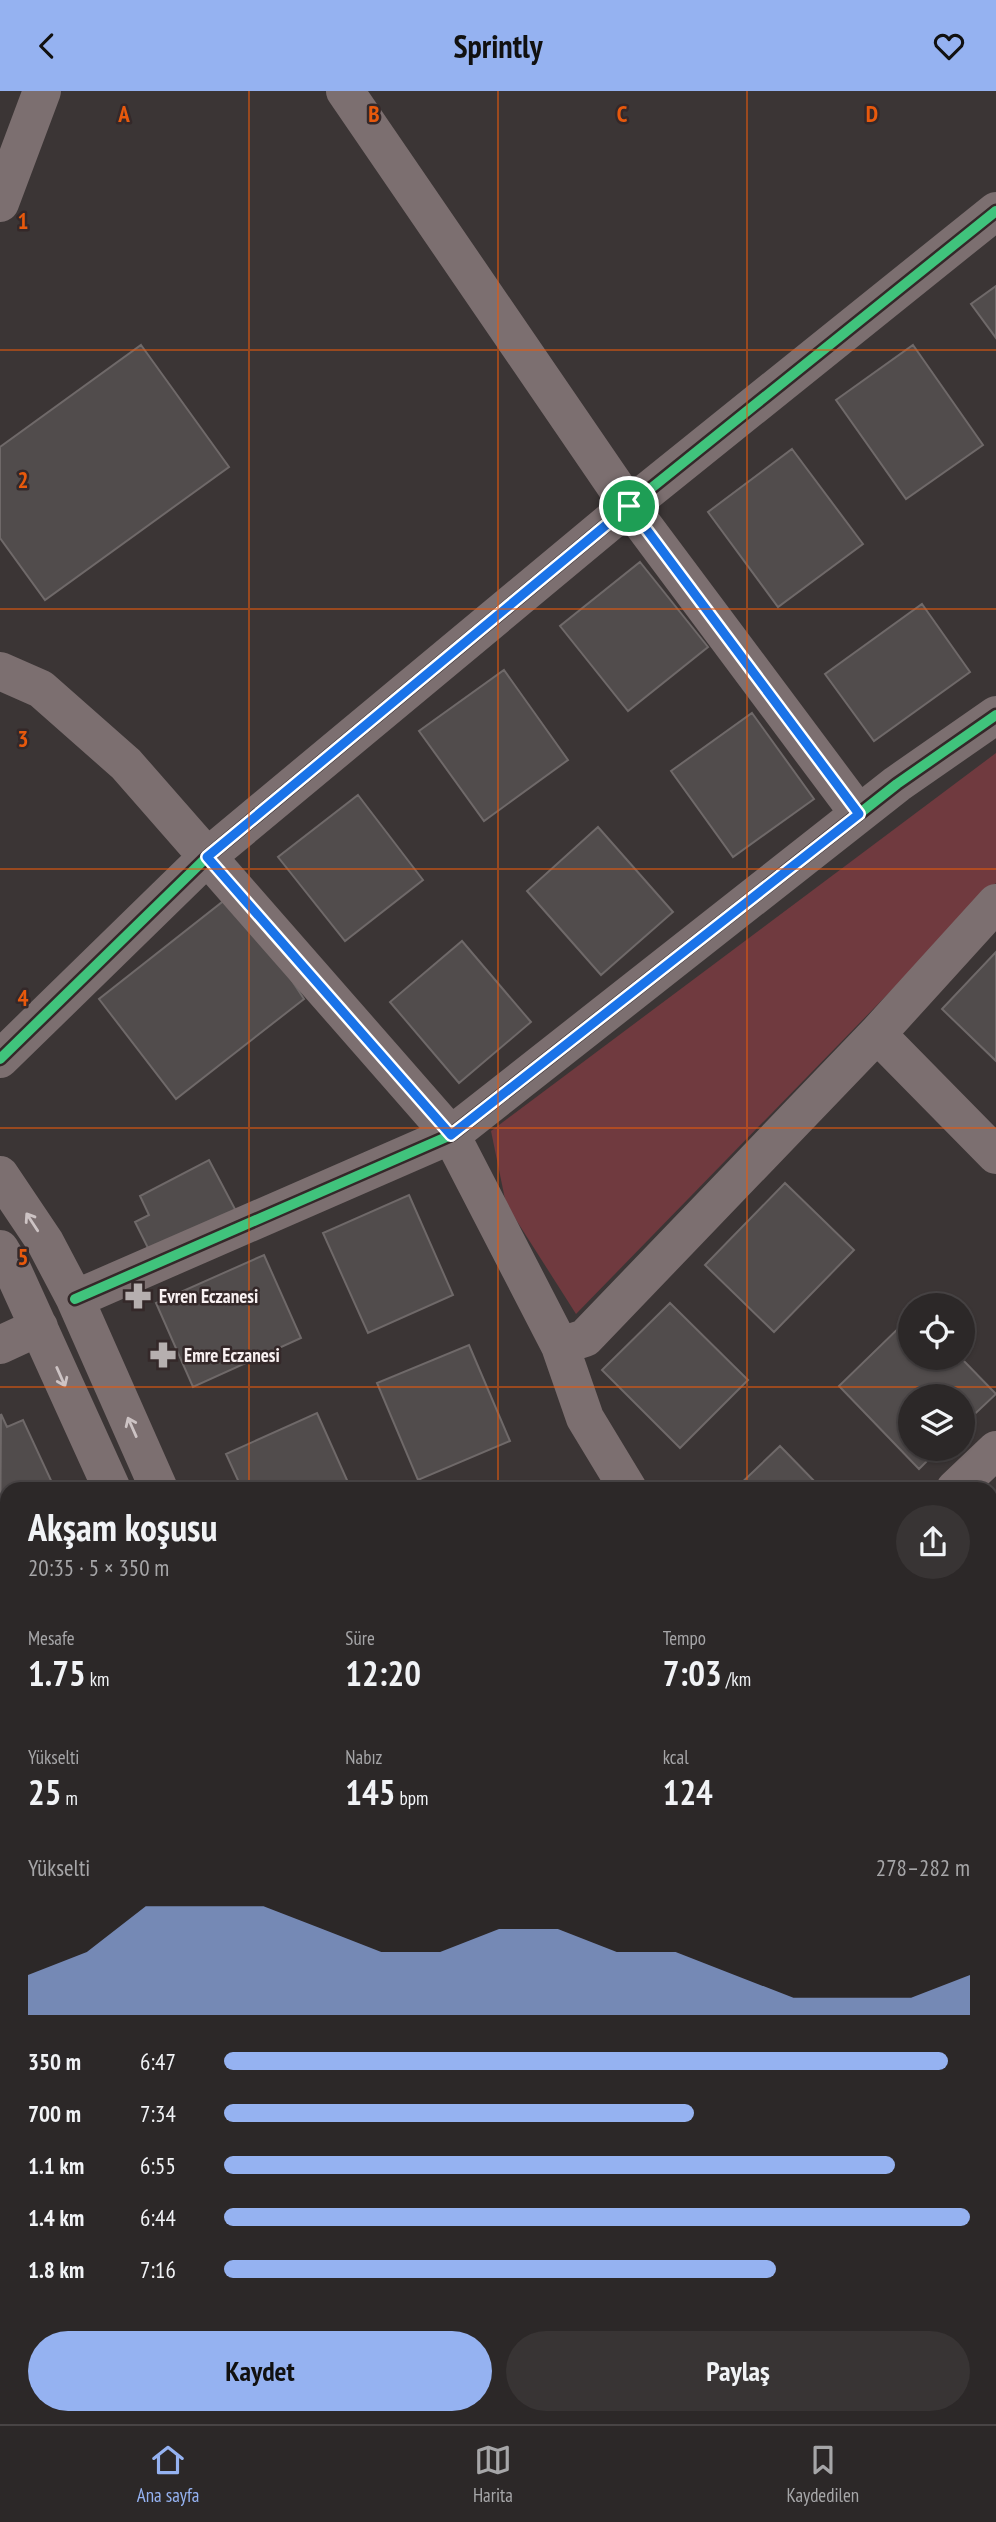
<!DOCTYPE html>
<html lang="tr">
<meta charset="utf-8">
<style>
body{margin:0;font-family:"PT Sans Narrow",sans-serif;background:#383434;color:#f1f3f6;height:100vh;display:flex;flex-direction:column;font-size:26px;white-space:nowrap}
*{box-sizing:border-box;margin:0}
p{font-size:23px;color:#a6a6a8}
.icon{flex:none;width:38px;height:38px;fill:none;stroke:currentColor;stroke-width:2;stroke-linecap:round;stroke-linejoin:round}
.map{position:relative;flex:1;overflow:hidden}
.sheet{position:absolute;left:0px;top:1391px;width:998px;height:943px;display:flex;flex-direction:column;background:#2c2828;border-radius:21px 21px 0 0;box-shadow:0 2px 5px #0004,0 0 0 2px #484445}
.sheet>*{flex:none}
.fabs{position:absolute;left:898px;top:1202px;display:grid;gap:14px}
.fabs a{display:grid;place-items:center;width:77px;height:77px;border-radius:50%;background:#2c2828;box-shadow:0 2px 5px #0004,0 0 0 2px #484445;font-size:35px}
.pin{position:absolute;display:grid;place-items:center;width:60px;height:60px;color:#fff;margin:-30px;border:4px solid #fff;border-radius:50%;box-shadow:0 2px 7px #0007}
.round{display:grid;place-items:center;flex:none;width:74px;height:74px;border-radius:37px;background:#383434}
.summary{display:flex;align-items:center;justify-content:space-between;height:119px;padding:0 28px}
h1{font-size:38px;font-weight:600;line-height:52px}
.stats{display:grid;grid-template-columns:repeat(3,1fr);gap:10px;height:119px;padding:7px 28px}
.stats div{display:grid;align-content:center}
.stats b{font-size:35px;font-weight:600}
.stats small{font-size:19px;font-weight:400}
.stats p{font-size:19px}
.chart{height:196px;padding:14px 28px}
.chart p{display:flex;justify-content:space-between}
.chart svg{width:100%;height:126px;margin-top:7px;fill:#95b2f1;opacity:.7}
.primary-button{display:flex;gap:14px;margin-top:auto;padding:14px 28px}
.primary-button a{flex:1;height:80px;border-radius:42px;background:#95b2f1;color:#111;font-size:28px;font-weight:600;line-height:80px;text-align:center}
.primary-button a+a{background:#383434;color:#f1f3f6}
ul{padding:0 28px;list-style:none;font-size:23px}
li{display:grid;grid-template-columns:112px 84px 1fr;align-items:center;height:52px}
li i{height:18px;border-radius:9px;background:#95b2f1}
header{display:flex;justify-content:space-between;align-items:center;height:91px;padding:0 28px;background:#95b2f1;color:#111;font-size:32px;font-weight:600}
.menu{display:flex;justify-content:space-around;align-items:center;height:98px;border-top:2px solid #484445;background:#2c2828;font-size:19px;color:#a6a6a8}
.menu a{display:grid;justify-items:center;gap:4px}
.menu .on{color:#95b2f1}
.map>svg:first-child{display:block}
.green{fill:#703a3f}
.building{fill:#514c4c;stroke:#6f6969;stroke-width:2}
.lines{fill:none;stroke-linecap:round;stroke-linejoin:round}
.minor{stroke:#7c6f70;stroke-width:38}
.major{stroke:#7b7070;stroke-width:38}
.cycleway-casing{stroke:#342829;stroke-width:15}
.cycleway{stroke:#40c37c;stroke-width:10}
.oneway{stroke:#cdc3c4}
.route-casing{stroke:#fff;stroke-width:14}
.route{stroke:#1a73e8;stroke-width:9}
.grid{fill:none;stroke:#e8590c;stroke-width:2;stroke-opacity:0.55}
.labels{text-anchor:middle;stroke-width:5;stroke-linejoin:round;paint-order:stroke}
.poi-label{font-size:19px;font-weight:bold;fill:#f8f0f1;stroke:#342829;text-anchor:start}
.grid-label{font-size:23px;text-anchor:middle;font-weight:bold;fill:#e8590c;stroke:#342829;stroke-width:5;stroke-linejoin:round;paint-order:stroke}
</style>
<header><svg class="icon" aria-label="back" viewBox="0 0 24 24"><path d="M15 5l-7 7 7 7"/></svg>Sprintly<svg class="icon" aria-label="heart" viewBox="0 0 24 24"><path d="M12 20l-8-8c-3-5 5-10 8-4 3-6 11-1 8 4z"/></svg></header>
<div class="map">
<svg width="996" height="2333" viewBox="0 0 996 2333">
<rect width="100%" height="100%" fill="#3b3535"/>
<path class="green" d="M996,662V792L576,1223L506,1113L491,1040Z"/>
<path class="building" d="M996,195V247L971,213Z
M141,254L229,376L45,509L0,447V356Z
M913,254L983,354L906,408L836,309Z
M792,358L863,453L778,516L708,421Z
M640,471L708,556L628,620L560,535Z
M922,513L970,581L874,650L825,583Z
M504,579L568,669L484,730L419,640Z
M752,622L814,708L733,766L671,680Z
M358,704L423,789L345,850L278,766Z
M598,736L673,821L601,884L527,800Z
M226,808L281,873L304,908L176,1008L99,908Z
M462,850L531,931L459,992L390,911Z
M996,861V970L942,918Z
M209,1069L236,1120L151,1163L135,1131L149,1124L140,1105Z
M785,1092L854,1159L774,1241L705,1174Z
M409,1104L453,1204L368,1242L323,1142Z
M264,1164L301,1247L193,1296L156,1212Z
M670,1212L748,1289L680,1357L602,1279Z
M910,1226V1267H961L996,1303L962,1335V1306H910V1358H939L919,1378L839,1295Z
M469,1254L510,1350L418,1389L377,1292Z
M317,1322L351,1398H242L226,1363Z
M1,1323L7,1336L23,1329L55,1398H7V1472L5,1473L0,1467Z
M780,1355L822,1398H735Z
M990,1478L996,1483V1533L990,1528Z
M0,1710L7,1723V1737L0,1741Z
M7,1848V1926L0,1910V1851Z
M996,1899V1932L990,1937V1904Z
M996,1932V1971L990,1977V1937Z
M996,1984V2112L990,2107V1990Z
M702,2328H840L839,2333H705Z"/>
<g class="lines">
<path class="minor" d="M345,0L629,415L859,723
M0,112L42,0
M0,580L41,598L126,673L451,1044L560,1255L585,1327L628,1398
M877,943L996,1064
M0,968L207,766L629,415L996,120
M0,1084L45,1151L75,1208L159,1398
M0,1158L13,1180L112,1398
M75,1208L451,1044L897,693L996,624
M0,1254L39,1236
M560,1255L585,1247L877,943L996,812
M955,1398L996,1359
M0,2012L7,2028
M0,2086L7,2070
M990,2166L996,2168"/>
<path class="major" d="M990,1722L996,1717
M990,1822L996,1816
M546,2328L549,2333
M598,2328L601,2333
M284,2333L294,2328
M426,2333L434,2328"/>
<g class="cycleway-casing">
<path id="cycleway" d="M0,968L207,766L629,415L996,120
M75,1208L451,1044L897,693L996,624"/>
</g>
<use href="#cycleway" class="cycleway"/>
</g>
<defs><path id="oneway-shaft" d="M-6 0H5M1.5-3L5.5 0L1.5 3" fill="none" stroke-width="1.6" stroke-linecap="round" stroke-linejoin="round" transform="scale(1.75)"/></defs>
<g class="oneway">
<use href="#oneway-shaft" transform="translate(32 1131) rotate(-123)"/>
<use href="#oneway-shaft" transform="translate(61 1286) rotate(66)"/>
<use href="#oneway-shaft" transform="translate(132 1336) rotate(-114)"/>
</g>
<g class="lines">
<g class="route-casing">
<path id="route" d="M629,415L859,723L451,1044L207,766Z"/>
</g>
<use href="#route" class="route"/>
</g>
<path class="grid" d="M249,0V1398M498,0V1398M747,0V1398M0,259H996M0,518H996M0,778H996M0,1037H996M0,1296H996M0,1555H7M990,1555H996M0,1815H7M990,1815H996M0,2074H7M990,2074H996M249,2328V2333M498,2328V2333M747,2328V2333"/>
<defs>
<g id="pharmacy-bare" transform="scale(2.1)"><path d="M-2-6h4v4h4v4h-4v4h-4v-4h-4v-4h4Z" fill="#b6afaf" stroke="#342829" stroke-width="2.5" paint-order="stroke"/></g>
</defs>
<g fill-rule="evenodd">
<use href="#pharmacy-bare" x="138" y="1205"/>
<use href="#pharmacy-bare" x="163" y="1264"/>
</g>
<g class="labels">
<g class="poi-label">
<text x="159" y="1212">Evren Eczanesi</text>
<text x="184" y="1271">Emre Eczanesi</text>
</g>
</g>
<g class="grid-label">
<text x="124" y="31">A</text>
<text x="374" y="31">B</text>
<text x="622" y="31">C</text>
<text x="872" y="31">D</text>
<text x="23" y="138">1</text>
<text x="23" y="397">2</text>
<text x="23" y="656">3</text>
<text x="23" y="915">4</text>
<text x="23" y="1174">5</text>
</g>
</svg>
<div class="fabs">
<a><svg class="icon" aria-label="locate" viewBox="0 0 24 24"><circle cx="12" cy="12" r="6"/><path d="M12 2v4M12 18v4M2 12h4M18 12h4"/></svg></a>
<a><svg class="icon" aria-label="layers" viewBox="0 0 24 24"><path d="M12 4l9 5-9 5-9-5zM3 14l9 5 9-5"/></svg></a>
</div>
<div class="pin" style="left:629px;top:415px;background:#1e9e55"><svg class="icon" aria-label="arrive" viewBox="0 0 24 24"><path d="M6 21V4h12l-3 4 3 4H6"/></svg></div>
<section class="sheet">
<div class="summary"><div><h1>Akşam koşusu</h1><p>20:35 · 5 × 350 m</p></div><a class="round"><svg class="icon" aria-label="share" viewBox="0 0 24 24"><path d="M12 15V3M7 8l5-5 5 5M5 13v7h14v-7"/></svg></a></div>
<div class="stats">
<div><p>Mesafe</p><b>1.75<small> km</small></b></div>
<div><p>Süre</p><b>12:20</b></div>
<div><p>Tempo</p><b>7:03<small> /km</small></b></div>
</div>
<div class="stats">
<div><p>Yükselti</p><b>25<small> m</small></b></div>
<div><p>Nabız</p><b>145<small> bpm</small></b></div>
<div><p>kcal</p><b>124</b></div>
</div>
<div class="chart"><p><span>Yükselti</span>278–282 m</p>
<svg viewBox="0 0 160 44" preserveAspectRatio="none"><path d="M0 44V30L10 22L20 6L30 6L40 6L50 14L60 22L70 22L80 14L90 14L100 22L110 22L120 30L130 38L140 38L150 38L160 30V44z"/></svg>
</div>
<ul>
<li><b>350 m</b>6:47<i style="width:97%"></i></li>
<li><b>700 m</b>7:34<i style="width:63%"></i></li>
<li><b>1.1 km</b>6:55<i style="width:90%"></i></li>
<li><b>1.4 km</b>6:44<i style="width:100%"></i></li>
<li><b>1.8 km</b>7:16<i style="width:74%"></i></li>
</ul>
<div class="primary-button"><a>Kaydet</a><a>Paylaş</a></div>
</section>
</div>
<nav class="menu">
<a class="on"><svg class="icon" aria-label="home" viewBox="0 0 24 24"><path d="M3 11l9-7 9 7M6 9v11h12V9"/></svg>Ana sayfa</a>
<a><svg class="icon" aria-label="map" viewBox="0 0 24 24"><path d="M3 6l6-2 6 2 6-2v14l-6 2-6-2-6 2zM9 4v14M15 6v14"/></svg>Harita</a>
<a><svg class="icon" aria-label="saved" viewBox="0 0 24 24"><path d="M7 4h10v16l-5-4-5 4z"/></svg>Kaydedilen</a>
</nav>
